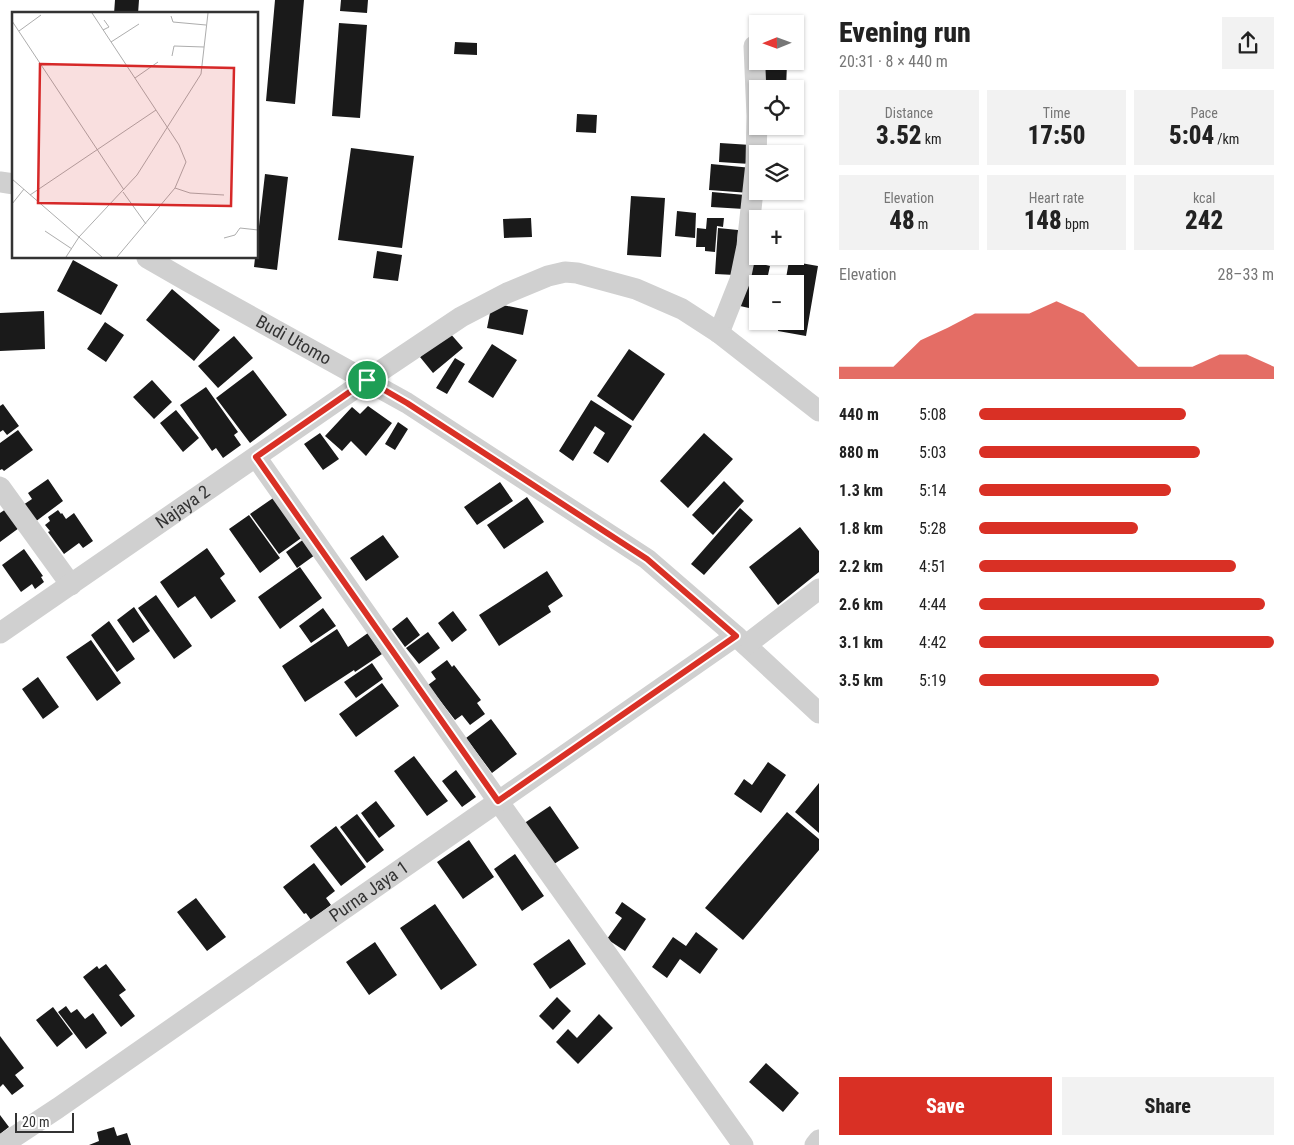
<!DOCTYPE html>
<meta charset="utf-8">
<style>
body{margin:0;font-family:"Roboto Condensed",sans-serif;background:#f2f2f2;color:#222;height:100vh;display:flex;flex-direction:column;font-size:19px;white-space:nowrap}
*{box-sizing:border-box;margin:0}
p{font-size:16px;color:#767676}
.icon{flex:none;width:28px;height:28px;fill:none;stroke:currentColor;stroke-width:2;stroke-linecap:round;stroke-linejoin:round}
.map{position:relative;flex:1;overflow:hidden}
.side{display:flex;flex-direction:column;background:#fff;width:475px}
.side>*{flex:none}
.needle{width:32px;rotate:269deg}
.fabs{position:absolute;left:749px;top:15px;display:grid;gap:10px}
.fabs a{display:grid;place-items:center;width:55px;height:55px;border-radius:0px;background:#fff;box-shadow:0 1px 4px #0004;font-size:25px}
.scale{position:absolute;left:15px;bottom:12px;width:59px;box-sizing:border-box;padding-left:5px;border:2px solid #333;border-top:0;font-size:14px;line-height:18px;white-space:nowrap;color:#333;-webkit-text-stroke:4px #fff;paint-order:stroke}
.pin{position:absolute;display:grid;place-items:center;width:42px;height:42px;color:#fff;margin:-21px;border:2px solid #fff;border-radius:50%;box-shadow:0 1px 5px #0007}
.round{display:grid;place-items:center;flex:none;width:52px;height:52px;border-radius:0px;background:#f2f2f2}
.head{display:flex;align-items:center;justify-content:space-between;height:85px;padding:0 20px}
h1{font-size:28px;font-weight:800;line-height:38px}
.figures{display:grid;grid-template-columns:repeat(3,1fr);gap:8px;height:85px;padding:5px 20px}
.figures div{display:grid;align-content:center;border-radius:0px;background:#f2f2f2;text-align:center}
.figures b{font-size:25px;font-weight:800}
.figures small{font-size:14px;font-weight:400}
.figures p{font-size:14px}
.chart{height:140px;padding:10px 20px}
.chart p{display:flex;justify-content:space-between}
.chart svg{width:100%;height:90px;margin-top:5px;fill:#d93025;opacity:.7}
.button{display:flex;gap:10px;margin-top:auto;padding:10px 20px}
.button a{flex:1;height:58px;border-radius:0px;background:#d93025;color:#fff;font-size:20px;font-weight:800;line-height:58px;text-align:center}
.button a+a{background:#f2f2f2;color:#222}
ul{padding:0 20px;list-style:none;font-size:16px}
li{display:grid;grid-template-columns:80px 60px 1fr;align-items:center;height:38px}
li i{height:12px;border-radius:6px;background:#d93025}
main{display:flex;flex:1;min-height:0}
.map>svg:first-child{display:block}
.building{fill:#1a1a1a}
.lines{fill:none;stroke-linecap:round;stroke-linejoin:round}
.minor{stroke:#d0d0d0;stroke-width:21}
.route-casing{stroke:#fff;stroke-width:10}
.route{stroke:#d93025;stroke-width:6}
.labels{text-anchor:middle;stroke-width:5;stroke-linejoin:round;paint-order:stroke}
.street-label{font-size:18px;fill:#333;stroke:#fff}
.inset-road{fill:none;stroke:#adadad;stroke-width:1}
.view{fill:#d62828;fill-opacity:0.15;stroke:#d62828;stroke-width:2.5}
.inset-edge{fill:none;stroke:#333;stroke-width:2.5}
</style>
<main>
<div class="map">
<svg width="819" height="1145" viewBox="0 0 819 1145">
<rect width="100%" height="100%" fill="#fff"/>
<path class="building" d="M115,0H139L138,14H114Z
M275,0H304L295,104L266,101Z
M341,0H368L367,13L340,11Z
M339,23L367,25L360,118L332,116Z
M455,42L477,43V55L454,54Z
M760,62L787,63L786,89H759Z
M577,114L597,115L596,133L576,132Z
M759,126H786V133H759Z
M720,143L751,145L750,164L719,162Z
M351,148L414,156L402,248L338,240Z
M711,164L752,168L750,193L709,190Z
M265,174L288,177L277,270L254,267L255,258H258V235Z
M712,192L745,195L744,209L711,207Z
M631,196L665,198L661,257L627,255Z
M677,211L696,213L695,238L675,236Z
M531,218L532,237L504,238L503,219Z
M707,218H724L723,227L717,226L715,252L705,251V247H696L697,228L706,229Z
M718,228L738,230L735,275L715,274Z
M377,251L402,255L398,281L373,278Z
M73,260L118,285L101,315L57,291Z
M751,261L770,266L766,284H758V310L740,306Z
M789,261L818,266L806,336L778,331L779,321H795V284H785Z
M172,289L220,330L194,361L146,320Z
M492,303L528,310L523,335L487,328Z
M44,311L45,349L0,351V313Z
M105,322L124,335L106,362L87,349Z
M449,332L463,348L433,373L420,357Z
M234,336L253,358L218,388L198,366Z
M492,344L517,360L493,398L468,382Z
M629,349L665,374L633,421L597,396Z
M455,358L465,364L447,394L436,388Z
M253,370L287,415L250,443L216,398Z
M152,380L172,402L154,419L133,397Z
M206,387L238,432L234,435L241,445L223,458L216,448L212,451L180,405Z
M591,400L632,426L608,463L593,453L605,433L595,426L573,461L559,451Z
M3,404L19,426L7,435L3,430L0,432V406Z
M368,406L392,423L366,456L351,441L342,451L325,436L352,407L360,414Z
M176,410L199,438L183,452L160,423Z
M398,422L408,429L395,450L385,444Z
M18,430L33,450L4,471L2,469L0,470V443Z
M320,433L339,459L323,470L304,444Z
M704,433L733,459L688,508L660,481Z
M48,479L63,501L35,522L23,505L32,499L28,493Z
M724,481L744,501L713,535L692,515Z
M500,482L513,501L477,525L464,507Z
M276,496L304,536L279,554L250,514Z
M527,497L544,522L504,549L487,525Z
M740,508L753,520L704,575L691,564Z
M6,509L19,528L0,542V513Z
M58,510L61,514L62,513L66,519L74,513L93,541L83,548L79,543L64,554L48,532L50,531L45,525L50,521L48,517Z
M249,515L280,558L260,573L229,529Z
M800,527L819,551V572L778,605L749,567Z
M383,535L399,557L366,581L350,558Z
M304,539L315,555L297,568L286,552Z
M207,548L225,574L220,578L236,601L211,619L195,596L178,608L160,582Z
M24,549L43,576L41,577L44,582L35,589L32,584L21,592L2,565Z
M300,567L322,598L280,629L258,597Z
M547,571L563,596L548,606L551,612L499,646L479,615Z
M156,595L192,646L174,659L138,608Z
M134,607L150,631L133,643L117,620Z
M323,608L336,626L311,643L299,626Z
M453,611L467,630L452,642L438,623Z
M407,617L420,635L405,647L392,629Z
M109,621L135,659L117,672L91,635Z
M337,629L348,647L368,633L382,654L355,672L354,670L305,702L282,666Z
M428,632L440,648L419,664L406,648Z
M91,640L121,683L97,701L66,657Z
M447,660L452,667L454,665L481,700L477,703L485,714L470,725L462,715L455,720L428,685L436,679L431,672Z
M372,663L383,679L356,698L344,682Z
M38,677L59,707L43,719L22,689Z
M382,683L399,706L356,737L339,714Z
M491,719L517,754L492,773L466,738Z
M414,756L448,801L427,816L394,771Z
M768,762L786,775L761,813L734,794L744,779L752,785Z
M456,770L476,797L462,807L442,781Z
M819,783V833L795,812Z
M376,801L395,826L379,838L361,813Z
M550,806L579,848L551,866L523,824Z
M787,812L819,839V850L743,940L705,908Z
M357,814L384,850L367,863L340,827Z
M336,826L366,867L341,886L310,846Z
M469,840L494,877L463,899L437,862Z
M515,854L544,896L522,911L494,869Z
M314,863L335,891L326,898L331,905L311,920L306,913L304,914L283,887Z
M196,898L226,937L207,951L177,912Z
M622,902L646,919L625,951L607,939L622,918L615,913Z
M435,904L477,965L441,990L400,928Z
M696,932L718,949L700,974L680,959L667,978L652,967L673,937L686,946Z
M569,939L586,964L550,989L533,964Z
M375,942L397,975L369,995L346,962Z
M106,964L126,990L119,995L135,1016L121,1027L83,977L97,966L99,969Z
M557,997L571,1011L553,1030L539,1016Z
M66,1006L71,1013L77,1009L85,1019L93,1013L107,1033L86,1049L58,1012Z
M53,1007L73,1034L57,1047L36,1020Z
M599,1014L613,1028L578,1064L556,1042L568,1029L577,1038Z
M0,1036L24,1068L15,1075L24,1086L12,1095L3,1084L0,1087Z
M766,1063L799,1093L783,1112L749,1082Z
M0,1115L9,1127L0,1134Z
M114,1127L117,1136L127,1133L131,1145H89L99,1141L97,1132Z"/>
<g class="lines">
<g class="minor">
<path d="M0,182L14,184"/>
<path id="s1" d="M147,258L187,281L407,403L647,559L736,636L819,713"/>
<path d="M719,333L740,280L747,246L756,163L757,116L754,46"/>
<path d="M256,457L498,801L743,1145"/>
<path d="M0,487L71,585"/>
<path id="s2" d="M0,633L367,380L461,317L507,293L548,276L565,272L577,273L636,289L682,309L719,333L819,411"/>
<path d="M746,645L819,589"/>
<path id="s3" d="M2,1145L58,1108L736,636"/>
<path d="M815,1145L819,1140"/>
</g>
</g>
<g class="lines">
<g class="route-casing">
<path id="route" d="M367,380L407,403L647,559L736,636L498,801L256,457Z"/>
</g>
<use href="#route" class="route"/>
</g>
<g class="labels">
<g class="street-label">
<text dy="6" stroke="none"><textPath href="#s1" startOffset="168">Budi Utomo</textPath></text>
<text dy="6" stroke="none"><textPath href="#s2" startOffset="222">Najaya 2</textPath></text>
<text dy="6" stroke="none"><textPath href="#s3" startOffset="446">Purna Jaya 1</textPath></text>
</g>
</g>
<g transform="translate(12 12)">
<rect width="246" height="246" fill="#fff"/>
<path class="inset-road" d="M80,1L167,133L174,150L163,176L105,245M159,4L161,10L194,13M0,9L112,178M91,18L97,15L92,8M7,19L29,3M99,30L127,12M160,44L162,34L192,35M123,66L146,50M0,167L90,245M163,176L178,181L212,183M111,180L134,212M18,183L144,98M0,192L12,177M33,219L60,237M212,226L223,223L228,216L246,218M54,245L67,225L125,163L189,62L196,1"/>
<path class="view" d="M28,52L222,56L219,194L26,191Z"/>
<rect width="246" height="246" class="inset-edge"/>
</g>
</svg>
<div class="fabs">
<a><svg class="needle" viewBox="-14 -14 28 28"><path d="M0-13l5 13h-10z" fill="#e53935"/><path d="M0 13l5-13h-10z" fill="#767676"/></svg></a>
<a><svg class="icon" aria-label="locate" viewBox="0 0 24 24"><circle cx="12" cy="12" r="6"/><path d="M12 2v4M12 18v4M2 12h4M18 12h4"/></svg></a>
<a><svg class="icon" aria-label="layers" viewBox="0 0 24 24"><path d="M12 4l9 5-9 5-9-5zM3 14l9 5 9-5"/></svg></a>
<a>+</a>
<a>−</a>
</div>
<div class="scale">20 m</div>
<div class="pin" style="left:367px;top:380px;background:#1e9e55"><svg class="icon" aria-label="arrive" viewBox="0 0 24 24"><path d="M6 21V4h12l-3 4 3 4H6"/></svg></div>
</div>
<section class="side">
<div class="head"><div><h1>Evening run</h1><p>20:31 · 8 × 440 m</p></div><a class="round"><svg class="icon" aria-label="share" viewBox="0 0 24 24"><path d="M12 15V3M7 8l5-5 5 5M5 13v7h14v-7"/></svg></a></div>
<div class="figures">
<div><p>Distance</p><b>3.52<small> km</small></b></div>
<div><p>Time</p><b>17:50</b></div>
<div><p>Pace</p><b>5:04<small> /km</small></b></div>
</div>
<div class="figures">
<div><p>Elevation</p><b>48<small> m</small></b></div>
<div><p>Heart rate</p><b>148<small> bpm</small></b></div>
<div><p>kcal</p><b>242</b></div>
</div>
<div class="chart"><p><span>Elevation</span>28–33 m</p>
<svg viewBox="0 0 160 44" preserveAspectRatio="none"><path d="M0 44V38L10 38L20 38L30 25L40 19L50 12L60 12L70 12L80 6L90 12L100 25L110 38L120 38L130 38L140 32L150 32L160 38V44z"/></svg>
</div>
<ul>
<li><b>440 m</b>5:08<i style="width:70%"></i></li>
<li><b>880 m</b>5:03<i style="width:75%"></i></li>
<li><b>1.3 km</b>5:14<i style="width:65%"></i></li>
<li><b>1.8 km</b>5:28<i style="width:54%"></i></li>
<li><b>2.2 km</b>4:51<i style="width:87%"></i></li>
<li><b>2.6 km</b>4:44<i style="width:97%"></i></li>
<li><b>3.1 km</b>4:42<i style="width:100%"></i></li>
<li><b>3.5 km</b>5:19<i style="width:61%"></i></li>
</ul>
<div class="button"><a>Save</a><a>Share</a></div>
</section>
</main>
